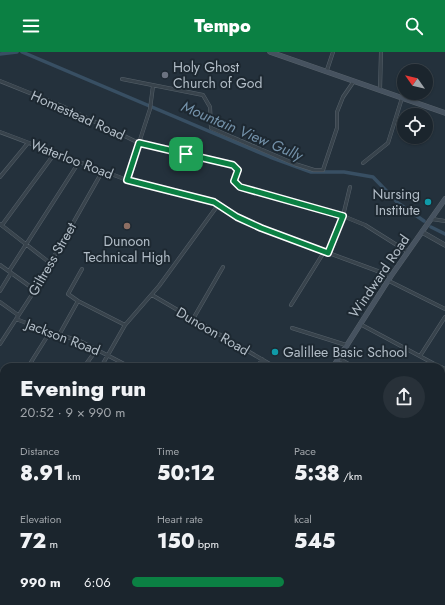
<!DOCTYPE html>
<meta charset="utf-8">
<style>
body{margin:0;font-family:Jost,sans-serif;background:#283139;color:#f1f3f6;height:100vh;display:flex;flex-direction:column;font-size:15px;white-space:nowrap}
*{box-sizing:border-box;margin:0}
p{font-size:13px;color:#a0a5aa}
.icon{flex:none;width:22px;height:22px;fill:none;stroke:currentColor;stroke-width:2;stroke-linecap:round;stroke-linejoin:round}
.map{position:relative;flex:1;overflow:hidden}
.sheet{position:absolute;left:0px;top:311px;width:445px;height:242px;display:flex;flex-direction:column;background:#1b252d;border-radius:12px 12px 0 0;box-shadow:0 1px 3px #0004,0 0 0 1px #394249}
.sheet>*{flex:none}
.needle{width:26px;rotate:304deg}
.buttons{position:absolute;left:397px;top:12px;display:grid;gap:8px}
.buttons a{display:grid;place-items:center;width:36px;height:36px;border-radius:50%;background:#1b252d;box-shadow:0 1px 3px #0004,0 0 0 1px #394249;font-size:20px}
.pin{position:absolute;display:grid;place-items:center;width:34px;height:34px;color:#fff;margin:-17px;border-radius:8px;box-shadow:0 2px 6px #0006}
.round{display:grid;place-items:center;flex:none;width:42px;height:42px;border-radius:21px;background:#283139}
.headline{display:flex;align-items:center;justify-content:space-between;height:68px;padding:0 20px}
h1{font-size:22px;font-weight:800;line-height:30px}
.figures{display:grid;grid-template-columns:repeat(3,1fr);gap:6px;height:68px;padding:4px 20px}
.figures div{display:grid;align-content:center}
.figures b{font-size:20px;font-weight:800}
.figures small{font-size:11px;font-weight:400}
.figures p{font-size:11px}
ul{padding:0 20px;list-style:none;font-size:13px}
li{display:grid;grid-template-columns:64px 48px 1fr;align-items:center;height:30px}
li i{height:10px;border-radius:5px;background:#0b8043}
header{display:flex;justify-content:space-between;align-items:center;height:52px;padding:0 20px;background:#0b8043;color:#fff;font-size:18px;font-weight:800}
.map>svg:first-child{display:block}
.medical{fill:#30303d}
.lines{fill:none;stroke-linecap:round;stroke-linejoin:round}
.canal{stroke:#384f63;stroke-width:3.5}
.minor-casing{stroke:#56616a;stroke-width:4}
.tertiary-casing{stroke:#56616a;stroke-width:5}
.secondary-casing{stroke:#56616a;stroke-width:5.5}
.minor{stroke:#38434c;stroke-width:3}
.tertiary{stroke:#38434c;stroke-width:4}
.secondary{stroke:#46525f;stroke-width:4.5}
.route-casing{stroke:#fff;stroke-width:8}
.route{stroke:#0b8043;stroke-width:5}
.worship-dot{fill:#6b7280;stroke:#1d2831;stroke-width:1.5}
.culture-dot{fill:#0f9aa8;stroke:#1d2831;stroke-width:1.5}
.education-dot{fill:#8d6e63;stroke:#1d2831;stroke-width:1.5}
.labels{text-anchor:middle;stroke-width:4;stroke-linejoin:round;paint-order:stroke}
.poi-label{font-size:14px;fill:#b3bec8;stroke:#1d2831;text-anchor:start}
.street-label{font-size:14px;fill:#b3bec8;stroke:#1d2831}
.water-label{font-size:15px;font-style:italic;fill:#7492aa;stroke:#1d2831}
</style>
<header><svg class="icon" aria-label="menu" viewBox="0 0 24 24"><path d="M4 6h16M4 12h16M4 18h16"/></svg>Tempo<svg class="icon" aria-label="search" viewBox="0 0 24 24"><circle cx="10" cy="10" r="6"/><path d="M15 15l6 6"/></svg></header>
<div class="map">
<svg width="445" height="553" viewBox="0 0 445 553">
<rect width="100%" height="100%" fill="#24313c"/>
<path class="medical" d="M249,549H366L375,553H248Z"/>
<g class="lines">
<path class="canal" d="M22,0L270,105L311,120H344L373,125L398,151L424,169
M0,2L17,0
M431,175L445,182"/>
<g class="minor-casing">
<path id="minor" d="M327,18L333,0
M122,27L203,43L210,55L211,76L295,112L314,118H323L337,76V60L343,45L354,29
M0,29L62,54L139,91L233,113L238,118L235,129L240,135L343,164L365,173L408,200
M380,38L381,0
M0,80L127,128L201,145L213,150L237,165L261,176L391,224
M363,111L388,91L402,46
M0,125L28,91
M127,128L150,57L153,34
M432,167L445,169
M0,172L50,211
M2,173L55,101
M328,201L343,164L350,135
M0,213L35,238
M82,217L68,242L78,249L125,273
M9,219L79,110
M389,229L445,257
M0,239L11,221
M152,243L275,315
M0,250L18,263
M291,253L324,200
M16,267L50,280L80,289L130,315
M193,267L223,215
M360,272L440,315
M292,276L346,293
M59,283L78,249
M0,292L35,238L102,120
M420,304L445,265
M338,306L354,315
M28,315L50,280
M84,315L97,297
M101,315L125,273L159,234L218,153
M258,315L262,307
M441,315L445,317
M0,360L4,354
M441,364L445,366
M0,399L4,402
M441,408L445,410
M0,427L4,430
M441,451L445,453
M0,472L4,468
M0,483L4,487
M441,492L445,494
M441,536L445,539
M75,549L80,553
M190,549L197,553
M422,549L428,553
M14,553L17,549
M67,553L71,549"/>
</g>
<g class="tertiary-casing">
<path id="tertiary" d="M422,180L445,193"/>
</g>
<g class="secondary-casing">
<path id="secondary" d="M270,0L445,61
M333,315L391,224L445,147
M239,553L241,549"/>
</g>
<use href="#minor" class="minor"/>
<use href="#tertiary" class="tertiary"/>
<use href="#secondary" class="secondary"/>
</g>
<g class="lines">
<g class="route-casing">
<path id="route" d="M139,91L233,113L238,118L234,129L240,135L343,164L328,201L261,176L237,165L214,150L127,128Z"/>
</g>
<use href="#route" class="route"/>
</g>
<circle class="worship-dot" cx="165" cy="23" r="4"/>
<g class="culture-dot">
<circle cx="428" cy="150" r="4"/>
<circle cx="275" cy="300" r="4"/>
</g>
<circle class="education-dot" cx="127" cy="174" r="4"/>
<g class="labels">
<g class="poi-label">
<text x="173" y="20">Holy Ghost<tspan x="173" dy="16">Church of God</tspan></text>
<text x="420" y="147" text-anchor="end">Nursing<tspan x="420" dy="16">Institute</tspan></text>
<text x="127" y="194" text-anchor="middle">Dunoon<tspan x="127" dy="16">Technical High</tspan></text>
<text x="283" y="305">Galillee Basic School</text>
</g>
<g class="street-label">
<text transform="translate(78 63) rotate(24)" y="5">Homestead Road</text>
<text transform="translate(72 107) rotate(21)" y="5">Waterloo Road</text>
<text transform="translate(52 207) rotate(-60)" y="5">Giltress Street</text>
<text transform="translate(379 224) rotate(-56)" y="5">Windward Road</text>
<text transform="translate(213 279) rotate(30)" y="5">Dunoon Road</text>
<text transform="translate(63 285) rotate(21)" y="5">Jackson Road</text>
</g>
<g class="water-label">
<text transform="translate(242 79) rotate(23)" y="5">Mountain View Gully</text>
</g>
</g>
</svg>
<div class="buttons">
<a><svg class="needle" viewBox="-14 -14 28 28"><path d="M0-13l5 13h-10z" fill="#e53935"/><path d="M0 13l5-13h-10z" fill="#a0a5aa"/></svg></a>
<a><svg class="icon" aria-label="locate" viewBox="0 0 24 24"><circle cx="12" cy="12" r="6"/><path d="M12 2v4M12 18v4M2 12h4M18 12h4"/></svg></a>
</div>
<div class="pin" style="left:186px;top:102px;background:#1e9e55"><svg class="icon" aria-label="arrive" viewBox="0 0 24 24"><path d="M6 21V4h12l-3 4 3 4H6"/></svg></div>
<section class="sheet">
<div class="headline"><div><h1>Evening run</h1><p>20:52 · 9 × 990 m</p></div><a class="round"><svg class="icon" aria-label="share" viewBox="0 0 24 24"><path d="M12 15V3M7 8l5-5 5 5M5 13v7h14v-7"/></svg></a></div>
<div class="figures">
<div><p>Distance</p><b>8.91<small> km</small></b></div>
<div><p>Time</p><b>50:12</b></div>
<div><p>Pace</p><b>5:38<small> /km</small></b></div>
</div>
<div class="figures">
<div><p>Elevation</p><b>72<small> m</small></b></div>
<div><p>Heart rate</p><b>150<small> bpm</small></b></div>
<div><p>kcal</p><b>545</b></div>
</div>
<ul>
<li><b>990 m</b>6:06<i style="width:52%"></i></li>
</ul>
</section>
</div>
